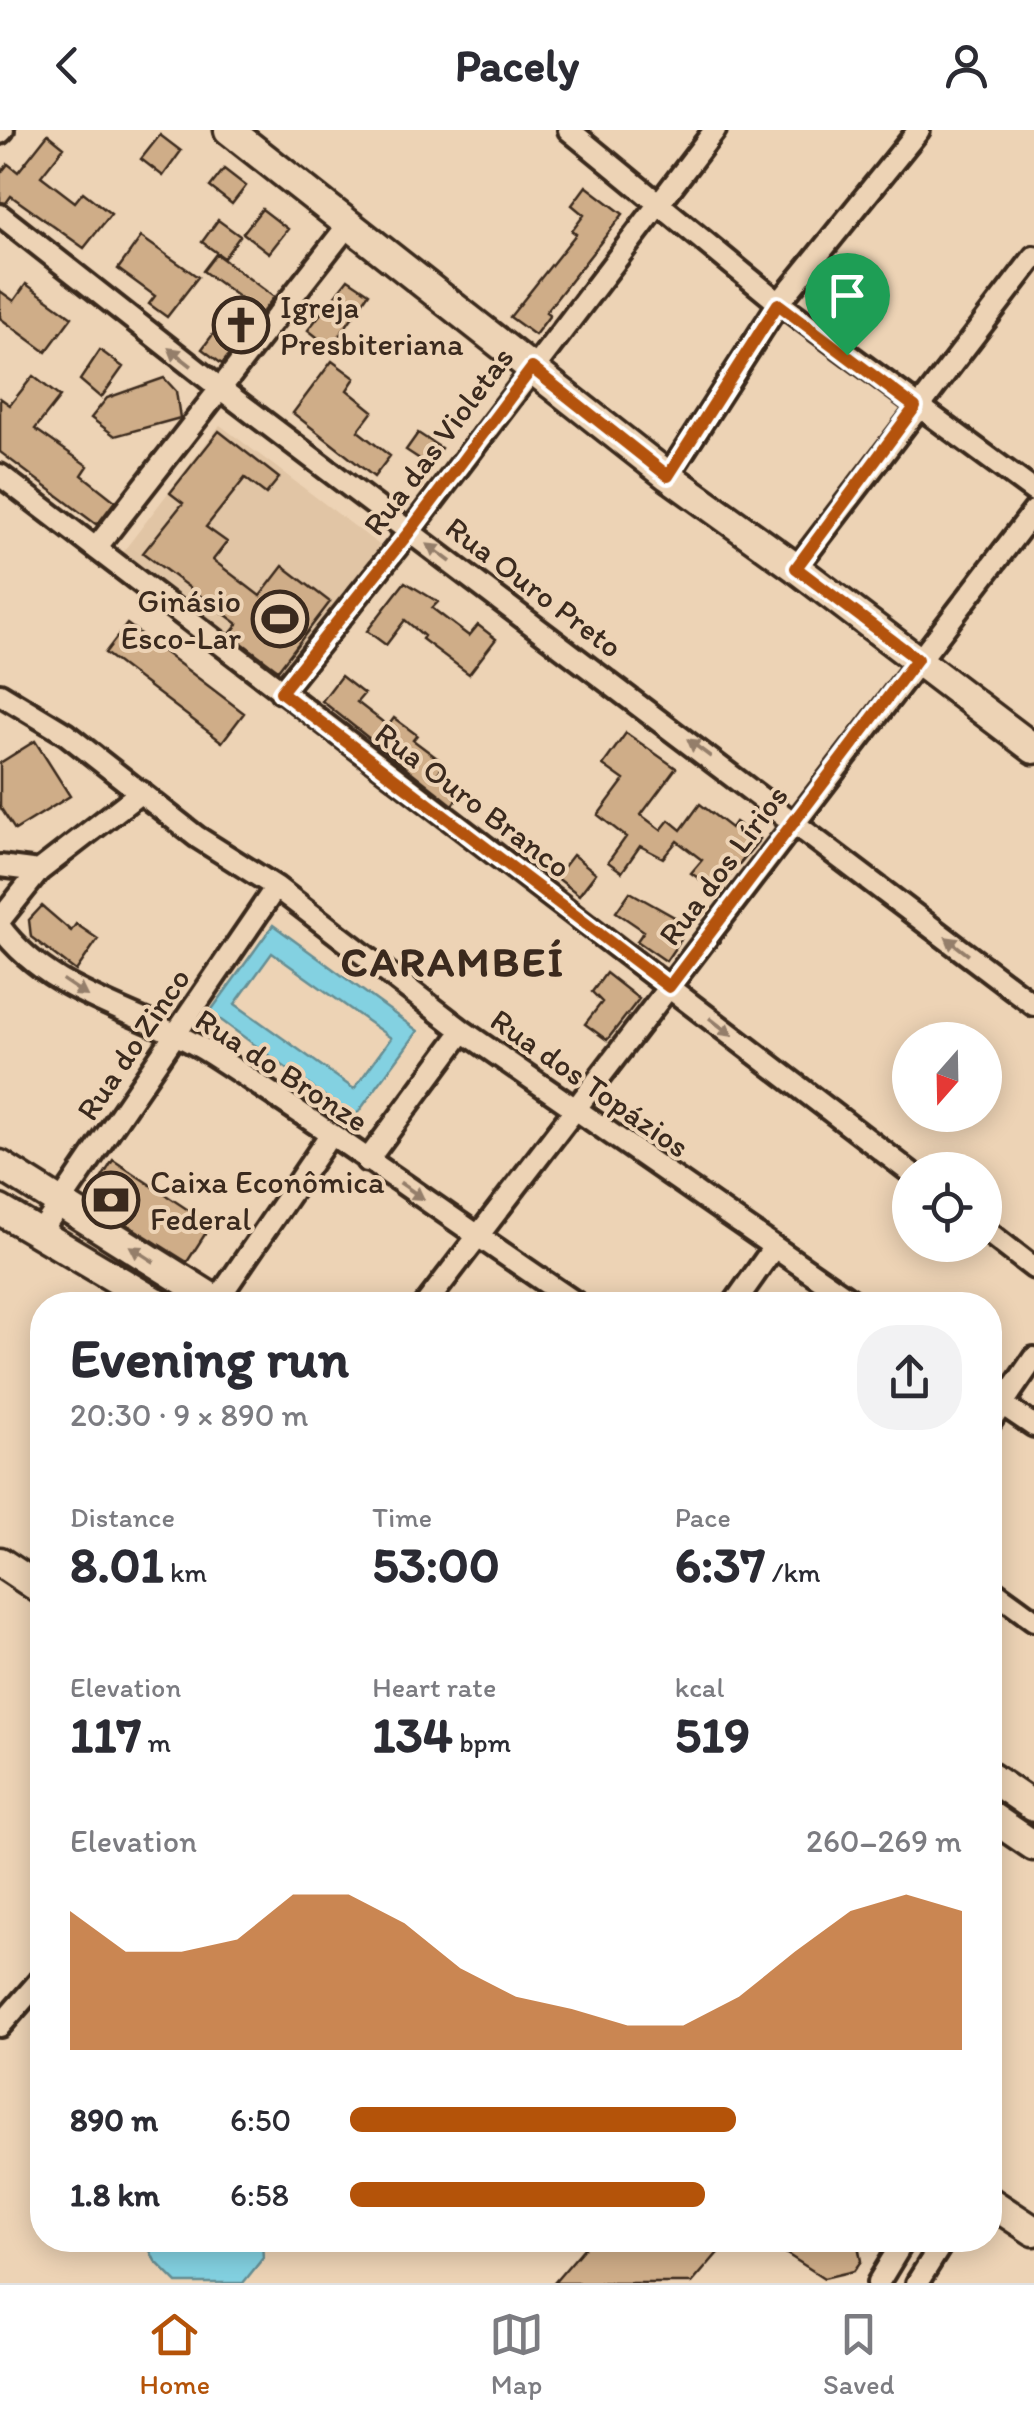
<!DOCTYPE html>
<meta charset="utf-8">
<style>
body{margin:0;font-family:Itim,sans-serif;background:#f2f2f3;color:#2b2b33;height:100vh;display:flex;flex-direction:column;font-size:38px;white-space:nowrap}
*{box-sizing:border-box;margin:0}
p{font-size:32px;color:#7c7c81}
.icon{flex:none;width:55px;height:55px;fill:none;stroke:currentColor;stroke-width:2;stroke-linecap:round;stroke-linejoin:round}
.map{position:relative;flex:1;overflow:hidden}
.sheet{position:absolute;left:30px;top:1162px;width:972px;height:960px;display:flex;flex-direction:column;background:#fff;border-radius:40px;box-shadow:0 5px 25px #0003}
.sheet>*{flex:none}
.needle{width:65px;rotate:200deg}
.fabs{position:absolute;left:892px;top:892px;display:grid;gap:20px}
.fabs a{display:grid;place-items:center;width:110px;height:110px;border-radius:50%;background:#fff;box-shadow:0 5px 25px #0003;font-size:50px}
.pin{position:absolute;display:grid;place-items:center;width:85px;height:85px;color:#fff;margin:-102px -42px;border-radius:50% 50% 50% 0;rotate:-45deg;box-shadow:0 0 10px #0007}
.pin .icon{rotate:45deg}
.round{display:grid;place-items:center;flex:none;width:105px;height:105px;border-radius:40px;background:#f2f2f3}
.overview{display:flex;align-items:center;justify-content:space-between;height:170px;padding:0 40px}
h1{font-size:55px;font-weight:700;line-height:75px}
.stats{display:grid;grid-template-columns:repeat(3,1fr);gap:15px;height:170px;padding:10px 40px}
.stats div{display:grid;align-content:center}
.stats b{font-size:50px;font-weight:700}
.stats small{font-size:28px;font-weight:400}
.stats p{font-size:28px}
.chart{height:280px;padding:20px 40px}
.chart p{display:flex;justify-content:space-between}
.chart svg{width:100%;height:180px;margin-top:10px;fill:#b45309;opacity:.7}
ul{padding:0 40px;list-style:none;font-size:32px}
li{display:grid;grid-template-columns:160px 120px 1fr;align-items:center;height:75px}
li i{height:25px;border-radius:12px;background:#b45309}
header{display:flex;justify-content:space-between;align-items:center;height:130px;padding:0 40px;background:#fff;font-size:45px;font-weight:700}
.menu{display:flex;justify-content:space-around;align-items:center;height:140px;border-top:2px solid #e1e1e2;background:#fff;font-size:28px;color:#7c7c81}
.menu a{display:grid;justify-items:center;gap:5px}
.menu .current{color:#b45309}
.map>svg:first-child{display:block}
.built{fill:#e1c5a5}
.water{fill:#83d1e1;stroke:#668e93;stroke-width:2.5;fill-rule:evenodd}
.building{fill:#cfad88;stroke:#3b2a1e;stroke-width:2.5}
.lines{fill:none;stroke-linecap:round;stroke-linejoin:round}
.street-casing{stroke:#3b2a1e;stroke-width:28}
.secondary-casing{stroke:#3b2a1e;stroke-width:35}
.street{stroke:#edd3b5;stroke-width:20}
.secondary{stroke:#edd3b5;stroke-width:28}
.oneway{fill:#947e6a}
.route-casing{stroke:#fff;stroke-width:20}
.route{stroke:#b45309;stroke-width:12}
.labels{text-anchor:middle;stroke-width:8;stroke-linejoin:round;paint-order:stroke}
.poi-label{font-size:32px;fill:#3b2a1e;stroke:#edd3b5;text-anchor:start}
.street-label{font-size:32px;fill:#3b2a1e;stroke:#edd3b5}
.district-label{font-size:42px;font-weight:bold;letter-spacing:2.5px;fill:#3b2a1e;stroke:#edd3b5}
</style>
<header><svg class="icon" aria-label="back" viewBox="0 0 24 24"><path d="M15 5l-7 7 7 7"/></svg>Pacely<svg class="icon" aria-label="person" viewBox="0 0 24 24"><circle cx="12" cy="8" r="4"/><path d="M4 21q1-7 8-7t8 7"/></svg></header>
<div class="map">
<svg width="1034" height="2153" viewBox="0 0 1034 2153">
<rect width="100%" height="100%" fill="#edd3b5"/>
<filter id="ink" filterUnits="userSpaceOnUse"><feTurbulence type="fractalNoise" baseFrequency=".01" numOctaves="2"/><feDisplacementMap in="SourceGraphic" scale="20" xChannelSelector="R" yChannelSelector="G"/><feConvolveMatrix kernelMatrix="1 2 1 2 8 2 1 2 1" color-interpolation-filters="sRGB"/></filter>
<g filter="url(#ink)">
<path class="built" d="M220,295L382,417L280,550L119,427Z"/>
<path class="water" d="M273,795L418,901L354,988L210,882ZM272,823L391,908L354,959L235,874Z
M145,2110H255L262,2112L263,2128L243,2153H177L155,2131Z"/>
<path class="building" d="M48,4L64,17L41,46L75,72L83,62L111,84L84,118L11,66L6,73L0,72V44L8,34L18,42Z
M160,5L181,21L163,46L141,29Z
M224,39L246,56L232,74L210,57Z
M586,56L623,84L546,182L550,185L535,205L510,187L576,104L572,101L584,85L572,75Z
M262,79L288,99L269,123L243,103Z
M218,90L240,106L224,128L202,112Z
M141,107L198,147L167,187L149,174L155,166L118,139Z
M216,124L274,167L222,234L202,219L240,168L203,141Z
M348,149L369,163L331,218L308,200Z
M26,154L72,187L46,222L0,188V161L14,171Z
M100,220L123,237L101,268L80,250Z
M332,231L355,248L347,260L373,281L358,301L390,326L374,347L293,283Z
M33,246L60,267L35,299L88,336L82,345L115,371L97,395L0,322V268L10,275Z
M164,248L176,261L180,288L115,306L91,288L107,268Z
M219,301L279,348L266,364L245,348L206,397L227,412L213,430L260,466L283,436L330,472L278,540L230,504L238,494L143,423L183,373L170,363Z
M418,303L441,318L429,335L406,320Z
M405,452L438,472L432,478L469,506L478,495L496,509L469,544L422,509L424,506L405,490L386,515L367,501Z
M127,494L244,583L222,612L105,523Z
M341,546L364,564L357,572L388,596L394,588L417,605L413,610L445,634L438,643L463,662L453,675L322,571Z
M626,603L676,638L641,685L661,700L669,690L681,700L700,674L731,698L735,692L760,709L717,761L691,743L702,730L677,711L663,728L640,716L622,742L608,732L626,707L598,685L624,650L603,635Z
M35,611L70,666L15,700L0,677V633Z
M573,725L596,743L579,765L556,747Z
M630,762L676,788L668,799L681,809L666,831L637,811L644,801L616,782Z
M42,776L71,801L76,794L98,809L76,841L31,807L29,790Z
M606,843L639,869L607,910L585,894L602,872L592,862Z
M113,1030L211,1095L187,1132L88,1070Z
M591,2110H729L692,2153H554Z
M765,2110H857L861,2131L854,2141L824,2148Z"/>
<g class="lines">
<g class="street-casing">
<path id="street" d="M569,0L779,173L1034,361
M0,3L3,0
M0,85L221,259L1034,875
M0,345L910,1042
M668,346L779,173L919,0
M96,418L348,95
M796,438L1034,127
M281,562L410,401L715,0
M0,564L66,604L197,707L276,757L463,901L858,1175
M0,736L39,741
M0,790L39,741L141,662
M0,797C51,867 144,881 213,925C337,1005 457,1093 579,1175
M367,1031L463,901
M985,1100L1034,1138
M39,1104L276,757
M214,1175L330,1005
M425,1175L1034,381
M733,1175L774,1117
M990,1266L1034,1296
M990,1292L1034,1228
M990,1458L1034,1490
M0,1896L42,1848
M878,2153L904,2110
M917,2153L944,2110"/>
</g>
<g class="secondary-casing">
<path id="secondary" d="M229,0L668,346L796,438L1034,619
M0,1035L223,1175
M0,1080L160,1175
M0,1432L42,1460
M990,1647L1034,1677
M990,1686L1034,1716
M990,2072L1034,2101"/>
</g>
<use href="#street" class="street"/>
<use href="#secondary" class="secondary"/>
</g>
<defs><path id="oneway-solid" d="M-6-.8H1V-3.2L6.5 0L1 3.2V.8H-6Z" transform="scale(2.5)"/></defs>
<g class="oneway">
<use href="#oneway-solid" transform="translate(180 227) rotate(-142)"/>
<use href="#oneway-solid" transform="translate(439 423) rotate(-143)"/>
<use href="#oneway-solid" transform="translate(699 618) rotate(-143)"/>
<use href="#oneway-solid" transform="translate(957 816) rotate(-142)"/>
<use href="#oneway-solid" transform="translate(75 858) rotate(34)"/>
<use href="#oneway-solid" transform="translate(721 897) rotate(38)"/>
<use href="#oneway-solid" transform="translate(412 1061) rotate(35)"/>
<use href="#oneway-solid" transform="translate(142 1124) rotate(-147)"/>
</g>
</g>
<g class="lines" filter="url(#ink)">
<g class="route-casing">
<path id="route" d="M778,174L915,277L796,438L917,529L669,857L281,562L410,401L532,238L668,346Z"/>
</g>
<use href="#route" class="route"/>
</g>
<defs>
<g id="church-ring" transform="scale(2.875)"><circle r="9.5" fill="#edd3b5" stroke="#3b2a1e" stroke-width="1.5"/><path d="M-1.2-6h2.4v3.5h3.3v2.4h-3.3V6h-2.4V-.1h-3.3v-2.4h3.3Z" fill="#3b2a1e"/></g>
<g id="stadium-ring" transform="scale(2.875)"><circle r="9.5" fill="#edd3b5" stroke="#3b2a1e" stroke-width="1.5"/><path d="M0-5a6.5 5 0 1 0 0 10a6.5 5 0 1 0 0-10ZM-3.5-1.8h7v3.6h-7Z" fill="#3b2a1e"/></g>
<g id="bank-ring" transform="scale(2.875)"><circle r="9.5" fill="#edd3b5" stroke="#3b2a1e" stroke-width="1.5"/><path d="M-6-4H6V4H-6ZM0-2.3a2.3 2.3 0 1 0 0 4.6a2.3 2.3 0 1 0 0-4.6Z" fill="#3b2a1e"/></g>
</defs>
<g fill-rule="evenodd">
<use href="#church-ring" x="241" y="195"/>
<use href="#stadium-ring" x="280" y="489"/>
<use href="#bank-ring" x="111" y="1070"/>
</g>
<g class="labels">
<g class="poi-label">
<text x="280" y="188">Igreja<tspan x="280" dy="37">Presbiteriana</tspan></text>
<text x="241" y="482" text-anchor="end">Ginásio<tspan x="241" dy="37">Esco-Lar</tspan></text>
<text x="150" y="1063">Caixa Econômica<tspan x="150" dy="37">Federal</tspan></text>
</g>
<g class="street-label">
<text transform="translate(438 311) rotate(-53)" y="11">Rua das Violetas</text>
<text transform="translate(534 457) rotate(37)" y="11">Rua Ouro Preto</text>
<text transform="translate(473 670) rotate(37)" y="11">Rua Ouro Branco</text>
<text transform="translate(723 735) rotate(-53)" y="11">Rua dos Lírios</text>
<text transform="translate(133 914) rotate(-56)" y="11">Rua do Zinco</text>
<text transform="translate(282 940) rotate(33)" y="11">Rua do Bronze</text>
<text transform="translate(590 953) rotate(35)" y="11">Rua dos Topázios</text>
</g>
<g class="district-label">
<text x="453" y="846">CARAMBEÍ</text>
</g>
</g>
</svg>
<div class="fabs">
<a><svg class="needle" viewBox="-14 -14 28 28"><path d="M0-13l5 13h-10z" fill="#e53935"/><path d="M0 13l5-13h-10z" fill="#7c7c81"/></svg></a>
<a><svg class="icon" aria-label="locate" viewBox="0 0 24 24"><circle cx="12" cy="12" r="6"/><path d="M12 2v4M12 18v4M2 12h4M18 12h4"/></svg></a>
</div>
<div class="pin" style="left:847px;top:225px;background:#1e9e55"><svg class="icon" aria-label="arrive" viewBox="0 0 24 24"><path d="M6 21V4h12l-3 4 3 4H6"/></svg></div>
<section class="sheet">
<div class="overview"><div><h1>Evening run</h1><p>20:30 · 9 × 890 m</p></div><a class="round"><svg class="icon" aria-label="share" viewBox="0 0 24 24"><path d="M12 15V3M7 8l5-5 5 5M5 13v7h14v-7"/></svg></a></div>
<div class="stats">
<div><p>Distance</p><b>8.01<small> km</small></b></div>
<div><p>Time</p><b>53:00</b></div>
<div><p>Pace</p><b>6:37<small> /km</small></b></div>
</div>
<div class="stats">
<div><p>Elevation</p><b>117<small> m</small></b></div>
<div><p>Heart rate</p><b>134<small> bpm</small></b></div>
<div><p>kcal</p><b>519</b></div>
</div>
<div class="chart"><p><span>Elevation</span>260–269 m</p>
<svg viewBox="0 0 160 44" preserveAspectRatio="none"><path d="M0 44V10L10 20L20 20L30 17L40 6L50 6L60 13L70 24L80 31L90 34L100 38L110 38L120 31L130 20L140 10L150 6L160 10V44z"/></svg>
</div>
<ul>
<li><b>890 m</b>6:50<i style="width:63%"></i></li>
<li><b>1.8 km</b>6:58<i style="width:58%"></i></li>
</ul>
</section>
</div>
<nav class="menu">
<a class="current"><svg class="icon" aria-label="home" viewBox="0 0 24 24"><path d="M3 11l9-7 9 7M6 9v11h12V9"/></svg>Home</a>
<a><svg class="icon" aria-label="map" viewBox="0 0 24 24"><path d="M3 6l6-2 6 2 6-2v14l-6 2-6-2-6 2zM9 4v14M15 6v14"/></svg>Map</a>
<a><svg class="icon" aria-label="saved" viewBox="0 0 24 24"><path d="M7 4h10v16l-5-4-5 4z"/></svg>Saved</a>
</nav>
